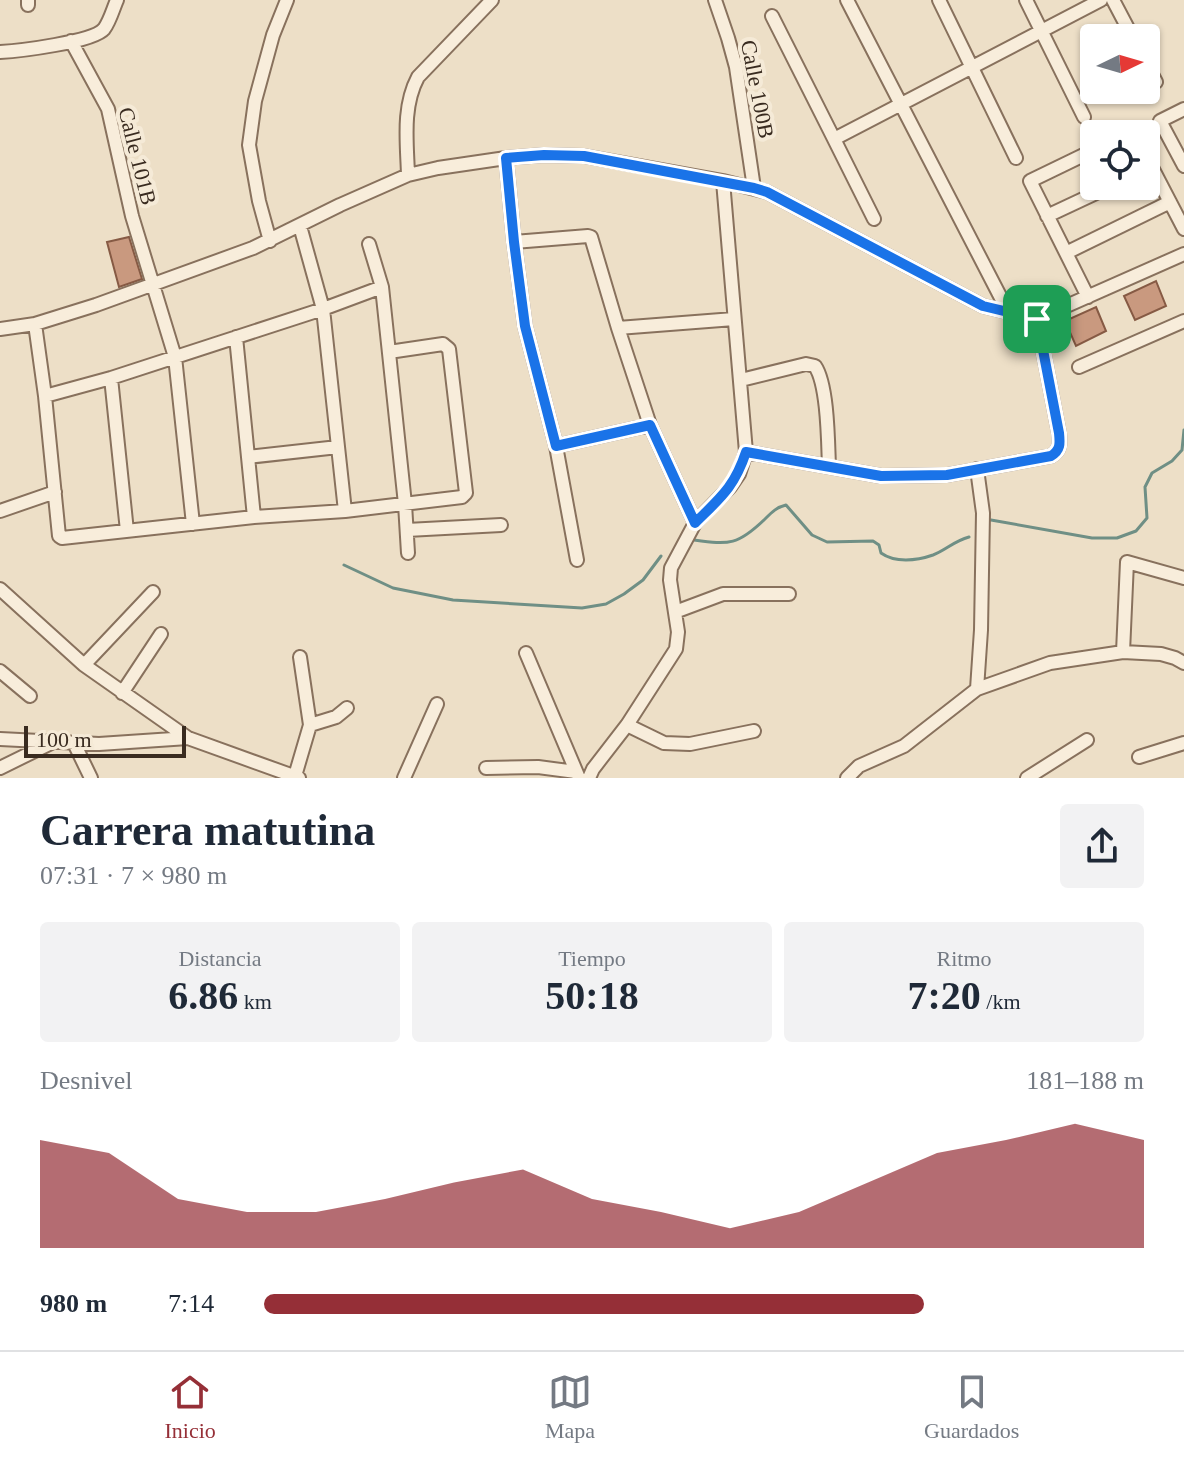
<!DOCTYPE html>
<html lang="es">
<meta charset="utf-8">
<style>
body{margin:0;font-family:"Times New Roman",serif;background:#f2f2f3;color:#1f2937;height:100vh;display:flex;flex-direction:column;font-size:30px;white-space:nowrap}
*{box-sizing:border-box;margin:0}
p{font-size:26px;color:#747a83}
.icon{flex:none;width:44px;height:44px;fill:none;stroke:currentColor;stroke-width:2;stroke-linecap:round;stroke-linejoin:round}
.map{position:relative;height:778px;overflow:hidden}
.drawer{display:flex;flex-direction:column;background:#fff;flex:1}
.drawer>*{flex:none}
.needle{width:52px;rotate:85deg}
.fabs{position:absolute;left:1080px;top:24px;display:grid;gap:16px}
.fabs a{display:grid;place-items:center;width:80px;height:80px;border-radius:8px;background:#fff;box-shadow:0 2px 6px #0004;font-size:40px}
.scale{position:absolute;left:24px;bottom:20px;width:162px;box-sizing:border-box;padding-left:8px;border:4px solid #392b20;border-top:0;font-size:22px;line-height:28px;white-space:nowrap;color:#392b20;-webkit-text-stroke:6px #f5ead7;paint-order:stroke}
.pin{position:absolute;display:grid;place-items:center;width:68px;height:68px;color:#fff;margin:-34px;border-radius:16px;box-shadow:0 4px 12px #0006}
.round{display:grid;place-items:center;flex:none;width:84px;height:84px;border-radius:8px;background:#f2f2f3}
.headline{display:flex;align-items:center;justify-content:space-between;height:136px;padding:0 40px}
h1{font-size:44px;font-weight:700;line-height:60px}
.stats{display:grid;grid-template-columns:repeat(3,1fr);gap:12px;height:136px;padding:8px 40px}
.stats div{display:grid;align-content:center;border-radius:8px;background:#f2f2f3;text-align:center}
.stats b{font-size:40px;font-weight:700}
.stats small{font-size:22px;font-weight:400}
.stats p{font-size:22px}
.chart{height:224px;padding:16px 40px}
.chart p{display:flex;justify-content:space-between}
.chart svg{width:100%;height:144px;margin-top:8px;fill:#952f37;opacity:.7}
ul{padding:0 40px;list-style:none;font-size:26px}
li{display:grid;grid-template-columns:128px 96px 1fr;align-items:center;height:60px}
li i{height:20px;border-radius:10px;background:#952f37}
.menu{display:flex;justify-content:space-around;align-items:center;height:112px;border-top:2px solid #e0e1e3;background:#fff;font-size:22px;color:#747a83}
.menu a{display:grid;justify-items:center;gap:4px}
.menu .active{color:#952f37}
.map>svg:first-child{display:block}
.lines{fill:none;stroke-linecap:round;stroke-linejoin:round}
.stream{stroke:#6f8f85;stroke-width:3}
.building{fill:#c9997f;stroke:#865a44;stroke-width:2}
.minor-casing{stroke:#88715d;stroke-width:16}
.minor{stroke:#f8eddb;stroke-width:12}
.route-casing{stroke:#fff;stroke-width:16}
.route{stroke:#1a73e8;stroke-width:10}
.labels{text-anchor:middle;stroke-width:8;stroke-linejoin:round;paint-order:stroke}
.street-label{font-size:22px;fill:#392b20;stroke:#f5ead7}
</style>
<div class="map">
<svg width="1184" height="778" viewBox="0 0 1184 778">
<rect width="100%" height="100%" fill="#eddfc7"/>
<g class="lines">
<path class="stream" d="M991,520L1092,538H1117L1136,531L1147,518L1145,487L1152,473L1172,461L1182,450L1184,430
M694,540C730,545 738,545 765,519C772,512 777,507 786,505L812,535L827,542L873,541L879,545L881,553C895,563 916,561 933,555C946,550 954,541 969,537
M344,565L393,588L453,600L582,608L606,604L624,594L643,580L661,556"/>
</g>
<path class="building" d="M129,237L142,279L119,287L107,242Z
M1156,281L1166,306L1135,320L1124,296Z
M1096,307L1106,331L1076,346L1065,321Z"/>
<g class="lines">
<g class="minor-casing">
<path id="minor" d="M28,0V5
M715,0L728,38L736,67L754,188
M847,0L1001,298
M939,0L1016,158
M1026,0L1084,117
M1113,0L1133,38
M772,16L834,139L1101,0
M71,41L108,109L132,216L175,357L193,524
M0,52C19,51 93,42 104,29C110,21 113,9 117,0
M1146,63L1156,82
M1184,109L1160,121L1184,166
M1128,134L1133,132L1134,134
M834,139L874,219
M1146,156L1184,229
M506,158L514,242L525,326L556,446L577,560
M408,175C407,142 402,107 418,77L492,0
M1047,216L1111,186
M300,226L323,309L345,511
M270,241L259,201L249,145L255,101L273,35L287,0
M514,242L588,236L591,237L618,328L650,425L695,523
M369,244L382,287L405,504L408,553
M1066,253L1170,202
M1088,297L1030,181L1094,150
M35,324L45,396L59,536L62,538L254,517L345,511L462,497L466,493L449,349L443,344L389,352
M618,328L734,319
M0,329L35,324L96,305L253,248L340,205L408,175L438,168L506,158L544,155L584,156L723,181L767,192L983,306L1037,319L1184,254
M236,337L254,517
M1079,367L1184,321
M111,378L127,531
M741,380L806,364L815,366C828,385 828,443 829,467
M45,396L111,378L323,309L382,287
M556,446L650,425
M746,452L881,476L947,475L1051,456C1061,450 1060,443 1059,433L1037,319
M248,457L338,447
M977,469L983,513L981,630L977,689
M0,511L55,492
M407,530L501,525
M0,589L84,665L188,738L299,778
M675,612L723,594H789
M1123,652L1127,562L1184,578
M526,653L579,778
M84,665L153,592
M0,671L30,696
M122,693L161,634
M310,725L336,717L347,708
M627,725L664,743L690,744L754,731
M0,739L99,744L188,738
M74,743L91,778
M1139,757L1184,743
M0,768L51,743
M486,768L538,767L576,772
M295,776L310,725L300,657
M404,778L437,704
M589,778L593,769L627,725L676,649L678,632L670,580L671,568L695,523L730,487L739,474L746,452L723,181
M847,778L859,766L904,746L977,689L1050,663L1123,652L1161,654L1175,658L1184,663
M1027,778L1087,740"/>
</g>
<use href="#minor" class="minor"/>
</g>
<g class="lines">
<g class="route-casing">
<path id="route" d="M544,155L584,156L754,188L767,192L983,306L1037,319L1059,433C1060,443 1061,450 1051,456L947,475L881,476L746,452C734,488 720,498 695,523L650,425L556,446L525,326L514,242L506,158Z"/>
</g>
<use href="#route" class="route"/>
</g>
<g class="labels">
<g class="street-label">
<text transform="translate(758 89) rotate(79)" y="8">Calle 100B</text>
<text transform="translate(138 156) rotate(76)" y="8">Calle 101B</text>
</g>
</g>
</svg>
<div class="fabs">
<a><svg class="needle" viewBox="-14 -14 28 28"><path d="M0-13l5 13h-10z" fill="#e53935"/><path d="M0 13l5-13h-10z" fill="#747a83"/></svg></a>
<a><svg class="icon" aria-label="locate" viewBox="0 0 24 24"><circle cx="12" cy="12" r="6"/><path d="M12 2v4M12 18v4M2 12h4M18 12h4"/></svg></a>
</div>
<div class="scale">100 m</div>
<div class="pin" style="left:1037px;top:319px;background:#1e9e55"><svg class="icon" aria-label="arrive" viewBox="0 0 24 24"><path d="M6 21V4h12l-3 4 3 4H6"/></svg></div>
</div>
<section class="drawer">
<div class="headline"><div><h1>Carrera matutina</h1><p>07:31 · 7 × 980 m</p></div><a class="round"><svg class="icon" aria-label="share" viewBox="0 0 24 24"><path d="M12 15V3M7 8l5-5 5 5M5 13v7h14v-7"/></svg></a></div>
<div class="stats">
<div><p>Distancia</p><b>6.86<small> km</small></b></div>
<div><p>Tiempo</p><b>50:18</b></div>
<div><p>Ritmo</p><b>7:20<small> /km</small></b></div>
</div>
<div class="chart"><p><span>Desnivel</span>181–188 m</p>
<svg viewBox="0 0 160 44" preserveAspectRatio="none"><path d="M0 44V11L10 15L20 29L30 33L40 33L50 29L60 24L70 20L80 29L90 33L100 38L110 33L120 24L130 15L140 11L150 6L160 11V44z"/></svg>
</div>
<ul>
<li><b>980 m</b>7:14<i style="width:75%"></i></li>
</ul>
</section>
<nav class="menu">
<a class="active"><svg class="icon" aria-label="home" viewBox="0 0 24 24"><path d="M3 11l9-7 9 7M6 9v11h12V9"/></svg>Inicio</a>
<a><svg class="icon" aria-label="map" viewBox="0 0 24 24"><path d="M3 6l6-2 6 2 6-2v14l-6 2-6-2-6 2zM9 4v14M15 6v14"/></svg>Mapa</a>
<a><svg class="icon" aria-label="saved" viewBox="0 0 24 24"><path d="M7 4h10v16l-5-4-5 4z"/></svg>Guardados</a>
</nav>
